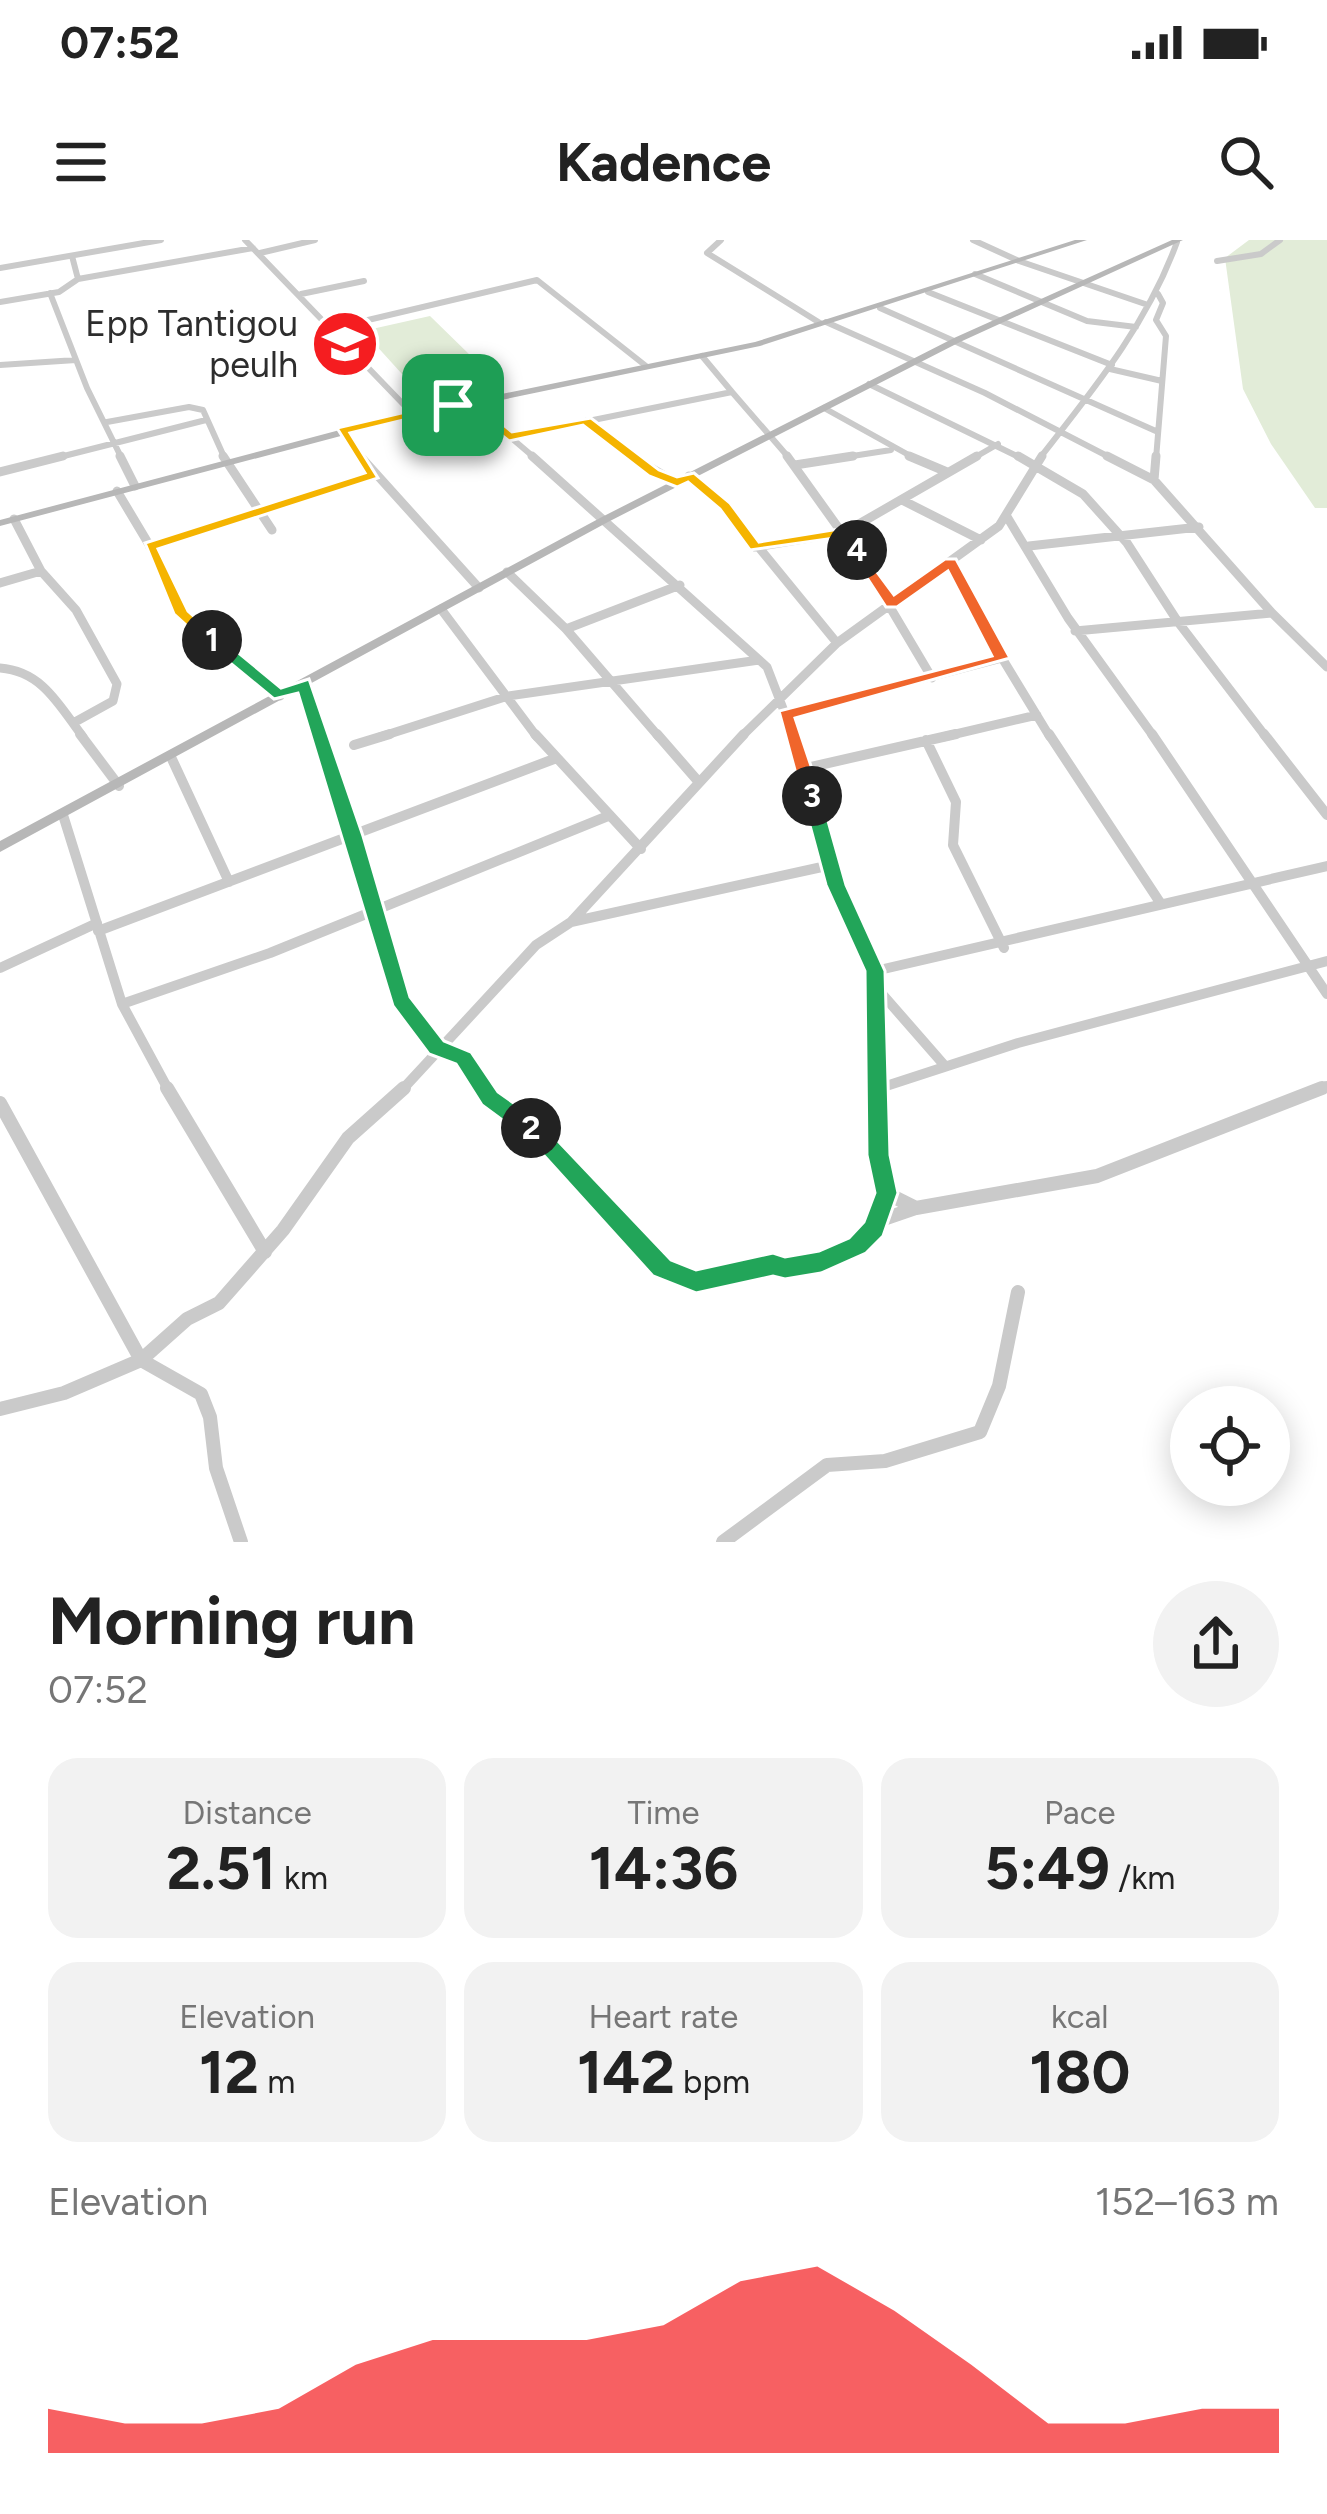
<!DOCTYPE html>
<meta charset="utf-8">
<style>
body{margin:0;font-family:Figtree,sans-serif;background:#f2f2f2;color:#222;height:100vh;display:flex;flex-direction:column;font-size:45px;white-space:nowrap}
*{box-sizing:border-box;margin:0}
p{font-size:39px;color:#767676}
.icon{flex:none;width:66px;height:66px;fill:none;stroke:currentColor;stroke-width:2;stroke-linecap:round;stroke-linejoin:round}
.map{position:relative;height:1302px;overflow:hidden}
.side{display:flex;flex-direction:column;background:#fff;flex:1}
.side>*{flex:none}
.buttons{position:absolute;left:1170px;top:1146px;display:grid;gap:24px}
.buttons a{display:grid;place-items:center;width:120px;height:120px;border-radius:50%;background:#fff;box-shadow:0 6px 30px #0003;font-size:60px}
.pin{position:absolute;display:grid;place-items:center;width:102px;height:102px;color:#fff;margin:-51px;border-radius:24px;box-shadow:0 6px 18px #0006}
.km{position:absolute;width:60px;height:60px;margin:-30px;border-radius:50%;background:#222;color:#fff;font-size:33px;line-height:60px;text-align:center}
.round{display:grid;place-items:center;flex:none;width:126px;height:126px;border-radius:63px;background:#f2f2f2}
.headline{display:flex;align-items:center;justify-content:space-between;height:204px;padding:0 48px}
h1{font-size:66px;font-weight:700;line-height:90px}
.metrics{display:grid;grid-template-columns:repeat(3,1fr);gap:18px;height:204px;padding:12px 48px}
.metrics div{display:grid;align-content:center;border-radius:30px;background:#f2f2f2;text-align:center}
.metrics b{font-size:60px;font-weight:700}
.metrics small{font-size:33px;font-weight:400}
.metrics p{font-size:33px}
.chart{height:336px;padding:24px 48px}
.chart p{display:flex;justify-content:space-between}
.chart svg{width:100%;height:216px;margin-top:12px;fill:#f51d20;opacity:.7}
.status{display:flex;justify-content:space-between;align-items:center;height:84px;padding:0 60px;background:#fff;direction:ltr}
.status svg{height:33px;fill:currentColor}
header{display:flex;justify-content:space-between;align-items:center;height:156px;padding:0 48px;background:#fff;font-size:54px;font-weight:700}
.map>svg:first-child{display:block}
.green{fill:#e2ecd8}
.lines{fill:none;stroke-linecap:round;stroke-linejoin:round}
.street-far3{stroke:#cacaca;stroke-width:6}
.street-far2{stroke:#cacaca;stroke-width:9}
.street-far1{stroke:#cacaca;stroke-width:10}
.street{stroke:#cacaca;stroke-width:14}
.secondary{fill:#b7b7b7;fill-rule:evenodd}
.split-1{fill:#f5b400;stroke:#fff;stroke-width:3}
.split-2{fill:#22a559;stroke:#fff;stroke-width:3}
.split-3{fill:#22a559;stroke:#fff;stroke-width:3}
.split-4{fill:#f0652b;stroke:#fff;stroke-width:3}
.split-5{fill:#f5b400;stroke:#fff;stroke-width:3}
.labels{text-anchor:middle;stroke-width:12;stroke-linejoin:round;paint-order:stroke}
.far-poi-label{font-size:36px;fill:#2d2d2d;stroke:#fff;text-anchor:end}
</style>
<div class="status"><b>07:52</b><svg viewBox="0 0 49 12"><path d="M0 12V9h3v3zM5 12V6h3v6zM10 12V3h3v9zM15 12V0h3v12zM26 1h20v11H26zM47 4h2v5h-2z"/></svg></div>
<header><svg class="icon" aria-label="menu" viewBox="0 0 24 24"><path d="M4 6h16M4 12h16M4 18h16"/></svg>Kadence<svg class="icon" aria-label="search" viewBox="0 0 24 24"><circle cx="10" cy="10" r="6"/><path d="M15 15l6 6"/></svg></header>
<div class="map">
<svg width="1327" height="1302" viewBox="0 0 1327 1302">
<rect width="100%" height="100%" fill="#fff"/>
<path class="green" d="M1249,0H1327V268H1315L1271,204L1243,149L1225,18Z
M430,76L472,117L402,134L363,91Z"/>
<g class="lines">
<path class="street-far3" d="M245,0L405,166L421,172
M721,0L707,13L820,83
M973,0L1019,21L1148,65
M260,13L315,0
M1217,21L1261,14L1280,0
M0,28L161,0
M975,34L1087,81L1136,87
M78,39L253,8
M928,52L1112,125
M50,53L87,148L122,219
M301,54L364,41
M0,62L59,52L78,39L72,16
M880,68L1158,192
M826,82L985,153L1113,219
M330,89L537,40L646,126
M702,116L732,152
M0,125L76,120
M1110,129L1162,141
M869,144L1023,219
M468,161L536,219
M824,168L916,219
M586,181L635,219
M107,182L189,167L203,170L225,219
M342,191L362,219
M509,197L732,152L790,219
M52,219L206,180
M833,219L891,210
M972,219L998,204
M1039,219C1093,150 1147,85 1177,2
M1156,219L1166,96L1156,80L1163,63L1158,54"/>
<path class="street-far2" d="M120,216L135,246
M223,216L272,290
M360,216L479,348
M532,216L767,427L794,497
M630,216L677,243
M787,216L865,325L932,438
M909,216L947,232
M1018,216L1083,254L1127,303L1178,382L1266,497
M795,225L853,216
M0,232L63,216
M689,236L725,266L837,403
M1154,240L1156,216
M117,251L163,328L182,374L280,456
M902,260L981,300
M1006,275L1068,378L1154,497
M14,279L41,331L76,370L117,444L113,461L75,482
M1029,306L1199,287
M150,307L373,235
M755,307L845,292L977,216
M507,332L566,389L659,497
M0,343L41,331
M441,369L537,497
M1272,373L1327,427
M566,389L680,345
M1075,391L1272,373L1154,240L1107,216
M1002,418L1050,497
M0,428C42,431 59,465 83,497
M304,443L322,497
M785,475L1002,418L951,322
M380,497L508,456L759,420
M741,497L837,403L999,286L1042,216
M943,497L1037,475"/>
<path class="street-far1" d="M80,494L119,546
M321,494L358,608L391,735L413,782L437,808L464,818L485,851
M535,494L641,609
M657,494L697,540
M793,494L836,645L875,731L880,848L1018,803L1327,721
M1049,494L1161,664
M1152,494L1327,754
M1264,494L1327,575
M926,500L956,562L953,605L1004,708
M354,505L390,494
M171,517L229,642
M802,529L956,494
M63,575L122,764L169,851
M571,682L831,625
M98,691L554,519
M0,728L97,683
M875,731L1327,626
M876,747L945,826
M122,764L270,713L608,576
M401,851L536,705L571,682L744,494
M1314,851L1327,846"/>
<path class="street" d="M167,848L265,1012
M484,848L537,892L662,1028L696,1041L773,1024H813L869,995L877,985L883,962L877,898L880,848
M0,863L141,1120L201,1154L210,1177L216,1228L241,1302
M886,953L916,968
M881,980L916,968L1097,936L1322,848
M0,1169L64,1153L141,1120L187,1079L219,1063L283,990L348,898L404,848
M723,1302L827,1225L885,1221L980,1192L999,1146L1018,1052"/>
<path class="secondary" d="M1075,0H1087L760,106L386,184L0,286V280L385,178L755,102Z
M1172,0H1183L960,102L608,282L0,612V601L600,278L954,98Z"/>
</g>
<path class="split-1" d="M453,161L457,167L350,193L378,238L158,309L188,371L220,400L206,403L174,374L145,303L365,233L337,188Z"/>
<path class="split-2" d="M206,396H218L281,448L309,439L363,596L410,757L444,801L471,812L498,852L539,881V895H523L482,865L456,824L429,814L393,766L298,453L274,459L206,403Z"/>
<path class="split-3" d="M812,550L821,556L846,645L885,731L890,915L898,953L883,996L866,1013L821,1033L785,1039L773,1036L696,1053L653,1036L519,888L531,878L539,881L671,1020L696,1030L773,1013L785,1017L819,1011L849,998L864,982L875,953L867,915L865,731L826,645L802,556Z"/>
<path class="split-4" d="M857,305L894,355L945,319H956L1010,418L795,478L821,556L812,563L802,556L779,471L992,416L948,331L897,367H886L849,310Z"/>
<path class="split-5" d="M472,159L512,192L591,178L659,230L677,237L694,233L730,263L759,302L845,288L864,310L851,313L841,297L750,310L720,269L688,242L677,247L649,236L583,185L509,201L465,166L446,165Z"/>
<defs>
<g id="school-disc" transform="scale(3.45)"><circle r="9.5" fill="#f51d20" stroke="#fff"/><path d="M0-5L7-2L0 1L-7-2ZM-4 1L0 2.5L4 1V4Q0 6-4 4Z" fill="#fff"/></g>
</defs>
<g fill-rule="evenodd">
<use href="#school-disc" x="345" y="104"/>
</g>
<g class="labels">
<g class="far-poi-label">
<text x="298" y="96">Epp Tantigou<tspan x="298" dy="41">peulh</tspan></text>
</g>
</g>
</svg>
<div class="buttons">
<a><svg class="icon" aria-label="locate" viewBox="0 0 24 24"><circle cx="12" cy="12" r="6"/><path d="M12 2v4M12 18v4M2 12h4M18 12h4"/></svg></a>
</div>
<div class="pin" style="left:453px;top:165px;background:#1e9e55"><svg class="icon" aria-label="arrive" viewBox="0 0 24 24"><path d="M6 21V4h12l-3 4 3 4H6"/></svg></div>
<b class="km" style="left:212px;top:400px">1</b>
<b class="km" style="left:531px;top:888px">2</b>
<b class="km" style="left:812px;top:556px">3</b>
<b class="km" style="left:857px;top:310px">4</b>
</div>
<section class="side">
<div class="headline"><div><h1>Morning run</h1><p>07:52</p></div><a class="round"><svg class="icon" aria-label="share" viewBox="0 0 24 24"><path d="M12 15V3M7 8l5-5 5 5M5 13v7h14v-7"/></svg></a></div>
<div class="metrics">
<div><p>Distance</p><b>2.51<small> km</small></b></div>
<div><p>Time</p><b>14:36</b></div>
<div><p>Pace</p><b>5:49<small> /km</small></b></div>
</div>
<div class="metrics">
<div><p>Elevation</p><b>12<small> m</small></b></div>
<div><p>Heart rate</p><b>142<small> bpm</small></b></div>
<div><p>kcal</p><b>180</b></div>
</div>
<div class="chart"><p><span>Elevation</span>152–163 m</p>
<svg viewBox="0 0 160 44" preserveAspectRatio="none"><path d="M0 44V35L10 38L20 38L30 35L40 26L50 21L60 21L70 21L80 18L90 9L100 6L110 15L120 26L130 38L140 38L150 35L160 35V44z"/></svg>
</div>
</section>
